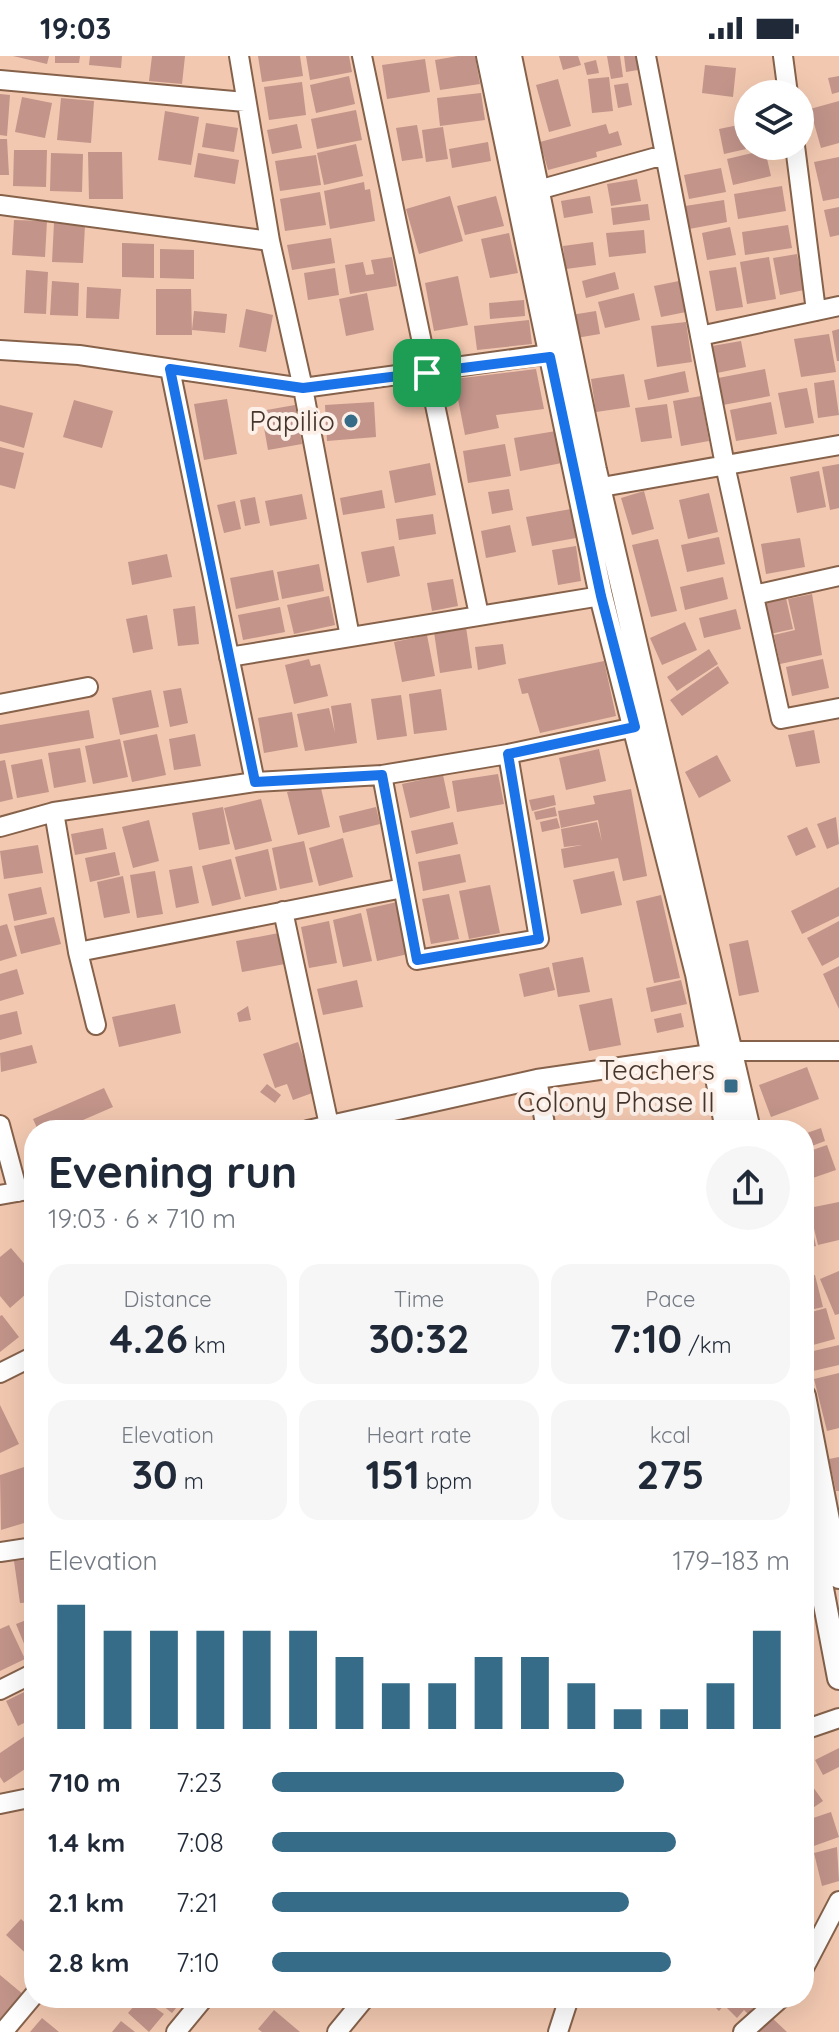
<!DOCTYPE html>
<meta charset="utf-8">
<style>
body{margin:0;font-family:Quicksand,sans-serif;background:#f6f6f7;color:#1f2937;height:100vh;display:flex;flex-direction:column;font-size:30px;white-space:nowrap}
*{box-sizing:border-box;margin:0}
p{font-size:26px;color:#747a83}
.icon{flex:none;width:44px;height:44px;fill:none;stroke:currentColor;stroke-width:2;stroke-linecap:round;stroke-linejoin:round}
.map{position:relative;flex:1;overflow:hidden}
.side{position:absolute;left:24px;top:1064px;width:790px;height:888px;display:flex;flex-direction:column;background:#fff;border-radius:32px;box-shadow:0 8px 32px #0002}
.side>*{flex:none}
.tools{position:absolute;left:734px;top:24px;display:grid;gap:16px}
.tools a{display:grid;place-items:center;width:80px;height:80px;border-radius:50%;background:#fff;box-shadow:0 8px 32px #0002;font-size:40px}
.pin{position:absolute;display:grid;place-items:center;width:68px;height:68px;color:#fff;margin:-34px;border-radius:16px;box-shadow:0 4px 12px #0006}
.round{display:grid;place-items:center;flex:none;width:84px;height:84px;border-radius:42px;background:#f6f6f7}
.head{display:flex;align-items:center;justify-content:space-between;height:136px;padding:0 24px}
h1{font-size:44px;font-weight:800;line-height:60px}
.stats{display:grid;grid-template-columns:repeat(3,1fr);gap:12px;height:136px;padding:8px 24px}
.stats div{display:grid;align-content:center;border-radius:20px;background:#f6f6f7;text-align:center}
.stats b{font-size:40px;font-weight:800}
.stats small{font-size:22px;font-weight:400}
.stats p{font-size:22px}
.chart{height:224px;padding:16px 24px}
.chart p{display:flex;justify-content:space-between}
.chart svg{width:100%;height:144px;margin-top:8px;stroke:#366c88;stroke-width:6}
ul{padding:0 24px;list-style:none;font-size:26px}
li{display:grid;grid-template-columns:128px 96px 1fr;align-items:center;height:60px}
li i{height:20px;border-radius:10px;background:#366c88}
.status{display:flex;justify-content:space-between;align-items:center;height:56px;padding:0 40px;background:#fff;direction:ltr}
.status svg{height:22px;fill:currentColor}
.map>svg:first-child{display:block}
.building{fill:#c2948a}
.lines{fill:none;stroke-linecap:round;stroke-linejoin:round}
.minor-casing{stroke:#86624b;stroke-width:22}
.tertiary-casing{stroke:#86624b;stroke-width:26}
.minor{stroke:#fff;stroke-width:18}
.tertiary{stroke:#fff;stroke-width:22}
.route-casing{stroke:#fff;stroke-width:16}
.route{stroke:#1a73e8;stroke-width:10}
.poi-dot{fill:#366c88;stroke:#fdf0e9;stroke-width:3}
.labels{text-anchor:middle;stroke-width:8;stroke-linejoin:round;paint-order:stroke}
.poi-label{font-size:28px;fill:#46352b;stroke:#fdf0e9;text-anchor:end}
</style>
<div class="status"><b>19:03</b><svg viewBox="0 0 49 12"><path d="M0 12V9h3v3zM5 12V6h3v6zM10 12V3h3v9zM15 12V0h3v12zM26 1h20v11H26zM47 4h2v5h-2z"/></svg></div>
<div class="map">
<svg width="839" height="1976" viewBox="0 0 839 1976">
<rect width="100%" height="100%" fill="#f2c8b0"/>
<path class="building" d="M13,0H49L47,8Z
M55,0H80L79,7H55Z
M90,0H122L121,12L89,9Z
M152,0H185L182,28L149,25Z
M258,0H300L303,20L262,26Z
M306,0H349L352,16L310,24Z
M458,0H475L480,28L440,34L435,4Z
M559,0H578L581,9L563,14Z
M607,0H620L623,21L611,23Z
M624,0H636L638,14L626,16Z
M425,3L430,36L387,43L382,9Z
M596,4L599,17L587,19L584,7Z
M705,9L736,12L733,41L702,37Z
M349,20L355,48L316,57L310,29Z
M839,20V36L832,38L828,22Z
M609,21L613,55L592,57L588,23Z
M558,23L571,70L549,76L536,29Z
M302,26L306,59L269,64L264,31Z
M628,27L632,49L618,52L614,29Z
M481,37L485,64L440,70L437,42Z
M0,38L10,39L7,80L0,79Z
M22,41L52,47L45,82L15,76Z
M61,42L94,45L91,87L57,84Z
M839,45V87L821,92L810,53Z
M356,54L362,84L317,93L311,63Z
M165,55L199,61L191,109L158,104Z
M206,67L238,72L234,96L202,91Z
M748,67V90L755,91L724,98L719,73Z
M297,68L302,92L272,98L267,74Z
M606,68L609,78L618,75L622,89L596,96L597,101L548,114L540,86Z
M417,69L423,102L402,105L396,72Z
M443,71L448,103L426,106L422,74Z
M0,83H7L9,119H0Z
M488,86L491,105L452,112L449,93Z
M356,88L363,120L324,129L317,97Z
M14,94H47L46,131L13,130Z
M765,94L771,120L733,129L727,103Z
M88,96H122L123,143H89Z
M51,97L83,98L82,136L50,135Z
M198,97L239,104L235,128L194,121Z
M316,99L321,129L280,135L275,105Z
M839,101V142L823,145L814,106Z
M721,112L726,136L689,143L684,119Z
M637,123L641,145L611,150L607,128Z
M364,126L365,134L370,133L375,165L330,173L324,135Z
M782,130L786,155L738,163L734,138Z
M320,136L326,169L285,175L280,143Z
M450,140L463,185L419,198L406,153Z
M496,140L504,170L465,179L457,150Z
M590,140L593,157L564,162L561,145Z
M724,144L727,166L689,173L685,150Z
M648,148L650,164L613,169L611,152Z
M839,151V179L830,181L824,154Z
M14,164L47,165L45,201L12,199Z
M54,167L85,169L83,207L52,206Z
M788,169L792,192L745,199L742,176Z
M730,171L736,199L707,204L702,177Z
M644,174L646,197L609,201L606,177Z
M509,177L518,217L490,222L481,183Z
M331,182L335,207L292,214L287,189Z
M593,186L596,209L566,213L563,190Z
M122,187L154,188V222L122,221Z
M160,193L194,194V223L160,222Z
M797,198L804,234L780,239L773,202Z
M392,201L397,230L350,238L345,209L363,206L366,219L374,218L371,204Z
M769,201L776,243L747,248L740,206Z
M736,211L743,251L716,255L709,215Z
M335,212L339,239L308,244L304,217Z
M26,214L48,216L46,258L24,257Z
M615,216L619,233L586,242L582,225Z
M458,220L468,269L434,275L425,227Z
M52,225L79,227L78,260L50,259Z
M679,225L686,256L661,261L654,230Z
M87,231L121,233L119,263L86,262Z
M156,233H191L192,279H156Z
M367,237L374,274L346,280L339,243Z
M634,237L640,264L605,272L598,246Z
M524,244L525,260L490,263L489,247Z
M246,253L273,259L266,296L239,291Z
M194,255L227,258L225,277L192,274Z
M596,255L600,278L576,282L571,259Z
M529,264L532,288L477,294L474,270Z
M686,266L692,306L657,311L651,270Z
M839,273V305H837L832,275Z
M829,278L836,316L801,321L794,283Z
M741,285L746,311L717,317L712,290Z
M536,313L544,353L496,359L499,372L465,379L454,323Z
M765,313L770,340L723,349L718,322Z
M685,315L689,336L648,344L644,324Z
M624,318L630,351L596,356L591,323Z
M834,324L839,359L818,362L814,327Z
M807,332L814,367L785,372L778,337Z
M701,340L709,385L681,390L673,345Z
M227,343L237,398L204,404L194,348Z
M74,344L113,355L102,392L63,381Z
M374,346L376,381L327,385L325,349Z
M771,346L777,378L736,385L730,354Z
M667,348L672,382L641,386L635,352Z
M0,349L33,357L24,392L0,385Z
M295,349L302,388L268,394L261,355Z
M556,375L562,407L520,415L514,382Z
M505,388L511,420L468,427L463,395Z
M0,391L24,397L15,433L0,429Z
M430,407L436,439L395,447L389,415Z
M839,408V452L830,454L822,411Z
M819,415L826,451L797,457L790,421Z
M509,433L513,454L492,458L488,436Z
M382,434L385,452L343,459L340,442Z
M644,435L654,473L632,479L621,442Z
M709,437L718,476L688,483L679,444Z
M302,438L307,463L270,470L265,445Z
M255,441L260,467L245,470L240,444Z
M235,445L241,473L224,477L217,449Z
M571,453L576,482L532,490L526,461Z
M433,458L436,478L399,484L396,463Z
M510,469L516,496L486,502L481,475Z
M719,481L725,508L687,516L681,489Z
M800,482L805,511L766,518L761,488Z
M658,483L677,555L651,561L632,489Z
M394,490L400,520L367,527L361,496Z
M576,490L581,525L558,529L552,494Z
M167,498L172,521L132,529L128,506Z
M319,508L324,535L282,543L277,516Z
M273,514L279,544L236,553L230,522Z
M723,521L728,543L685,554L680,531Z
M453,523L458,550L432,555L427,527Z
M812,538L822,599L780,608L774,579L795,574L788,543Z
M329,540L335,569L294,578L287,549Z
M786,542L793,573L770,578L763,547Z
M195,550L199,588L178,590L173,553Z
M280,551L285,576L243,584L238,559Z
M736,553L741,573L704,582L699,562Z
M147,559L153,593L133,597L126,563Z
M685,566L697,594L662,609L650,582Z
M466,571L472,612L440,617L434,576Z
M427,579L435,620L402,626L394,586Z
M503,588L506,608L478,614L475,591Z
M709,593L718,608L677,635L667,621Z
M309,603L311,610L320,608L328,640L294,648L285,609Z
M823,603L829,632L792,640L786,611Z
M604,605L616,660L540,677L528,637L522,638L518,623Z
M718,610L729,627L682,660L670,644Z
M181,632L188,667L170,671L163,635Z
M441,633L447,674L414,678L409,638Z
M151,634L159,671L120,679L112,642Z
M401,639L407,680L377,684L371,643Z
M351,647L357,687L305,695L297,658L329,652L335,677L331,650Z
M89,654L94,682L0,698V669Z
M292,656L298,691L264,697L258,662Z
M814,674L820,707L796,711L788,679Z
M157,678L166,719L132,726L123,685Z
M195,678L201,710L174,714L169,683Z
M120,683L128,721L93,728L85,690Z
M80,692L86,726L54,732L48,697Z
M599,693L606,725L566,734L559,702Z
M717,699L731,725L699,742L685,716Z
M42,703L49,736L17,742L11,709Z
M5,704L13,743L0,746V705Z
M498,718L504,748L457,756L452,725Z
M443,719L450,752L410,762L402,728Z
M320,728L330,771L298,779L287,736Z
M631,733L647,820L623,825L618,802L564,812L561,793L582,789L564,791L561,773L597,766L602,786L598,764L561,772L558,755L595,748L593,740Z
M554,739L556,749L532,755L529,744Z
M261,743L272,785L235,794L224,752Z
M223,751L230,788L199,794L192,757Z
M376,751L380,768L343,777L339,760Z
M555,751L557,760L536,764L534,756Z
M836,761L839,788L827,793L817,768Z
M557,762L560,772L542,776L540,766Z
M149,764L159,805L133,812L122,771Z
M453,766L458,788L416,798L411,775Z
M807,771L816,791L796,800L787,780Z
M103,772L107,793L75,799L71,778Z
M343,782L353,821L319,830L309,792Z
M304,785L313,826L280,833L272,792Z
M38,789L43,817L4,823L0,795Z
M268,793L277,834L245,841L235,801Z
M115,796L120,819L90,826L85,802Z
M460,798L466,826L423,835L418,806Z
M231,803L241,843L212,850L202,810Z
M192,810L199,847L176,852L169,814Z
M155,815L163,858L137,862L130,819Z
M614,815L622,849L581,858L573,824Z
M123,820L130,857L104,862L97,826Z
M490,829L500,877L469,883L459,835Z
M41,831L47,858L14,865L8,838Z
M839,831V860L802,878L791,855Z
M449,838L459,883L431,888L422,843Z
M661,839L680,922L654,927L636,845Z
M397,846L408,898L377,905L366,853Z
M361,857L372,905L343,911L333,864Z
M54,861L61,888L21,898L14,870Z
M329,865L337,907L309,912L301,871Z
M839,865V901L822,910L807,882Z
M7,868L17,900L0,905V870Z
M279,877L285,908L242,916L236,885Z
M748,884L759,936L739,940L729,888Z
M583,901L590,936L558,941L552,907Z
M839,910V953L823,918Z
M549,911L555,934L524,941L519,918Z
M17,913L24,938L0,945V918Z
M357,924L363,951L323,959L317,933Z
M681,924L687,948L651,956L646,932Z
M612,942L621,989L589,995L579,949Z
M175,948L181,977L119,991L112,961Z
M248,950L251,964L239,966L237,957Z
M17,955L22,978L0,984V959Z
M681,957L684,971L657,977L654,963Z
M298,986L315,1036L293,1044L287,1028L275,1032L263,998Z
M32,989L37,1007L1,1016L0,997Z
M807,1011L819,1043L771,1061L759,1029Z
M267,1028L281,1039L275,1047L260,1036Z
M104,1032L113,1051L60,1074H38L33,1063Z
M821,1072L825,1085L804,1093V1078Z
M827,1089L836,1114L804,1125V1097Z
M839,1146V1184L818,1189L809,1152Z
M808,1154L816,1190L804,1193V1155Z
M11,1192L34,1219V1231L10,1252L0,1240V1201Z
M839,1215V1258L835,1259L820,1223Z
M815,1219L823,1251L806,1255L804,1221Z
M826,1252L835,1283L813,1289L804,1258Z
M2,1259L19,1281L0,1296V1260Z
M839,1289V1309L813,1315L809,1296Z
M839,1317V1372L827,1375L814,1323Z
M0,1349L19,1388L0,1397Z
M839,1401V1435H836L829,1403Z
M27,1410L34,1432V1464L1,1474L0,1419Z
M34,1503V1546L20,1547L14,1505Z
M806,1542L812,1579L804,1580V1543Z
M34,1561V1592L27,1595L16,1568Z
M9,1569L25,1603L0,1615V1573Z
M34,1631V1662L18,1670L6,1645Z
M25,1680L34,1693V1707L4,1727L0,1721V1697Z
M839,1692V1711L823,1719L815,1704Z
M813,1731L823,1745L804,1758V1737Z
M831,1756L839,1781L811,1791L804,1765Z
M837,1791L839,1825L822,1830L814,1797Z
M34,1850V1871L24,1862Z
M21,1863L34,1875V1905L6,1879Z
M0,1919L24,1939L0,1968Z
M141,1942L164,1958L149,1976L128,1957Z
M153,1942H184L172,1957Z
M717,1942H760L761,1943L748,1958L744,1954L737,1962L724,1949L719,1955L712,1948Z
M274,1954L300,1976H262L258,1973Z
M768,1958L787,1976H751Z
M42,1962L59,1976H30Z
M121,1965L135,1976H112Z"/>
<g class="lines">
<g class="minor-casing">
<path id="minor" d="M239,0L270,185L303,332L350,581
M362,0L479,559
M646,0L725,409L781,663L839,652
M783,0L788,38
M0,24L245,46
M795,90L816,255
M538,134L664,99
M0,149L270,185
M700,280L839,250
M0,294L79,299L303,332L564,296
M170,313L255,726L382,719L508,698
M602,431L839,389
M754,539L839,520
M229,601L601,540
M0,648L88,631
M382,719L417,904L539,883L508,698L635,671
M54,756L255,726
M0,771L54,756L78,896L96,969
M283,855L329,1069
M78,896L403,832
M537,1023L546,1074
M0,1069L18,1136
M308,1074L537,1023L731,995H839
M0,1139L34,1133
M0,1317L34,1300
M0,1496L34,1491
M804,1542L823,1539
M0,1634L34,1617
M804,1674L839,1662
M0,1748L34,1741
M804,1912L839,1845
M3,1976L34,1939
M176,1976L204,1942
M337,1976L365,1942
M558,1976L569,1942
M743,1976L781,1942"/>
</g>
<g class="tertiary-casing">
<path id="tertiary" d="M488,0L601,540L697,918L727,1074
M510,0L595,414L749,1074
M804,1340L839,1521
M804,1438L839,1622"/>
</g>
<use href="#minor" class="minor"/>
<use href="#tertiary" class="tertiary"/>
</g>
<g class="lines">
<g class="route-casing">
<path id="route" d="M550,301L601,540L635,671L508,698L539,883L417,904L382,719L255,726L170,313L303,332Z"/>
</g>
<use href="#route" class="route"/>
</g>
<g class="poi-dot">
<circle cx="351" cy="365" r="8"/>
<rect x="723" y="1022" width="16" height="16" rx="4"/>
</g>
<g class="labels">
<g class="poi-label">
<text x="335" y="375">Papilio</text>
<text x="715" y="1024">Teachers<tspan x="715" dy="32">Colony Phase II</tspan></text>
</g>
</g>
</svg>
<div class="tools">
<a><svg class="icon" aria-label="layers" viewBox="0 0 24 24"><path d="M12 4l9 5-9 5-9-5zM3 14l9 5 9-5"/></svg></a>
</div>
<div class="pin" style="left:427px;top:317px;background:#1e9e55"><svg class="icon" aria-label="arrive" viewBox="0 0 24 24"><path d="M6 21V4h12l-3 4 3 4H6"/></svg></div>
<section class="side">
<div class="head"><div><h1>Evening run</h1><p>19:03 · 6 × 710 m</p></div><a class="round"><svg class="icon" aria-label="share" viewBox="0 0 24 24"><path d="M12 15V3M7 8l5-5 5 5M5 13v7h14v-7"/></svg></a></div>
<div class="stats">
<div><p>Distance</p><b>4.26<small> km</small></b></div>
<div><p>Time</p><b>30:32</b></div>
<div><p>Pace</p><b>7:10<small> /km</small></b></div>
</div>
<div class="stats">
<div><p>Elevation</p><b>30<small> m</small></b></div>
<div><p>Heart rate</p><b>151<small> bpm</small></b></div>
<div><p>kcal</p><b>275</b></div>
</div>
<div class="chart"><p><span>Elevation</span>179–183 m</p>
<svg viewBox="0 0 160 44" preserveAspectRatio="none"><path d="M5 44V6M15 44V14M25 44V14M35 44V14M45 44V14M55 44V14M65 44V22M75 44V30M85 44V30M95 44V22M105 44V22M115 44V30M125 44V38M135 44V38M145 44V30M155 44V14"/></svg>
</div>
<ul>
<li><b>710 m</b>7:23<i style="width:68%"></i></li>
<li><b>1.4 km</b>7:08<i style="width:78%"></i></li>
<li><b>2.1 km</b>7:21<i style="width:69%"></i></li>
<li><b>2.8 km</b>7:10<i style="width:77%"></i></li>
</ul>
</section>
</div>
